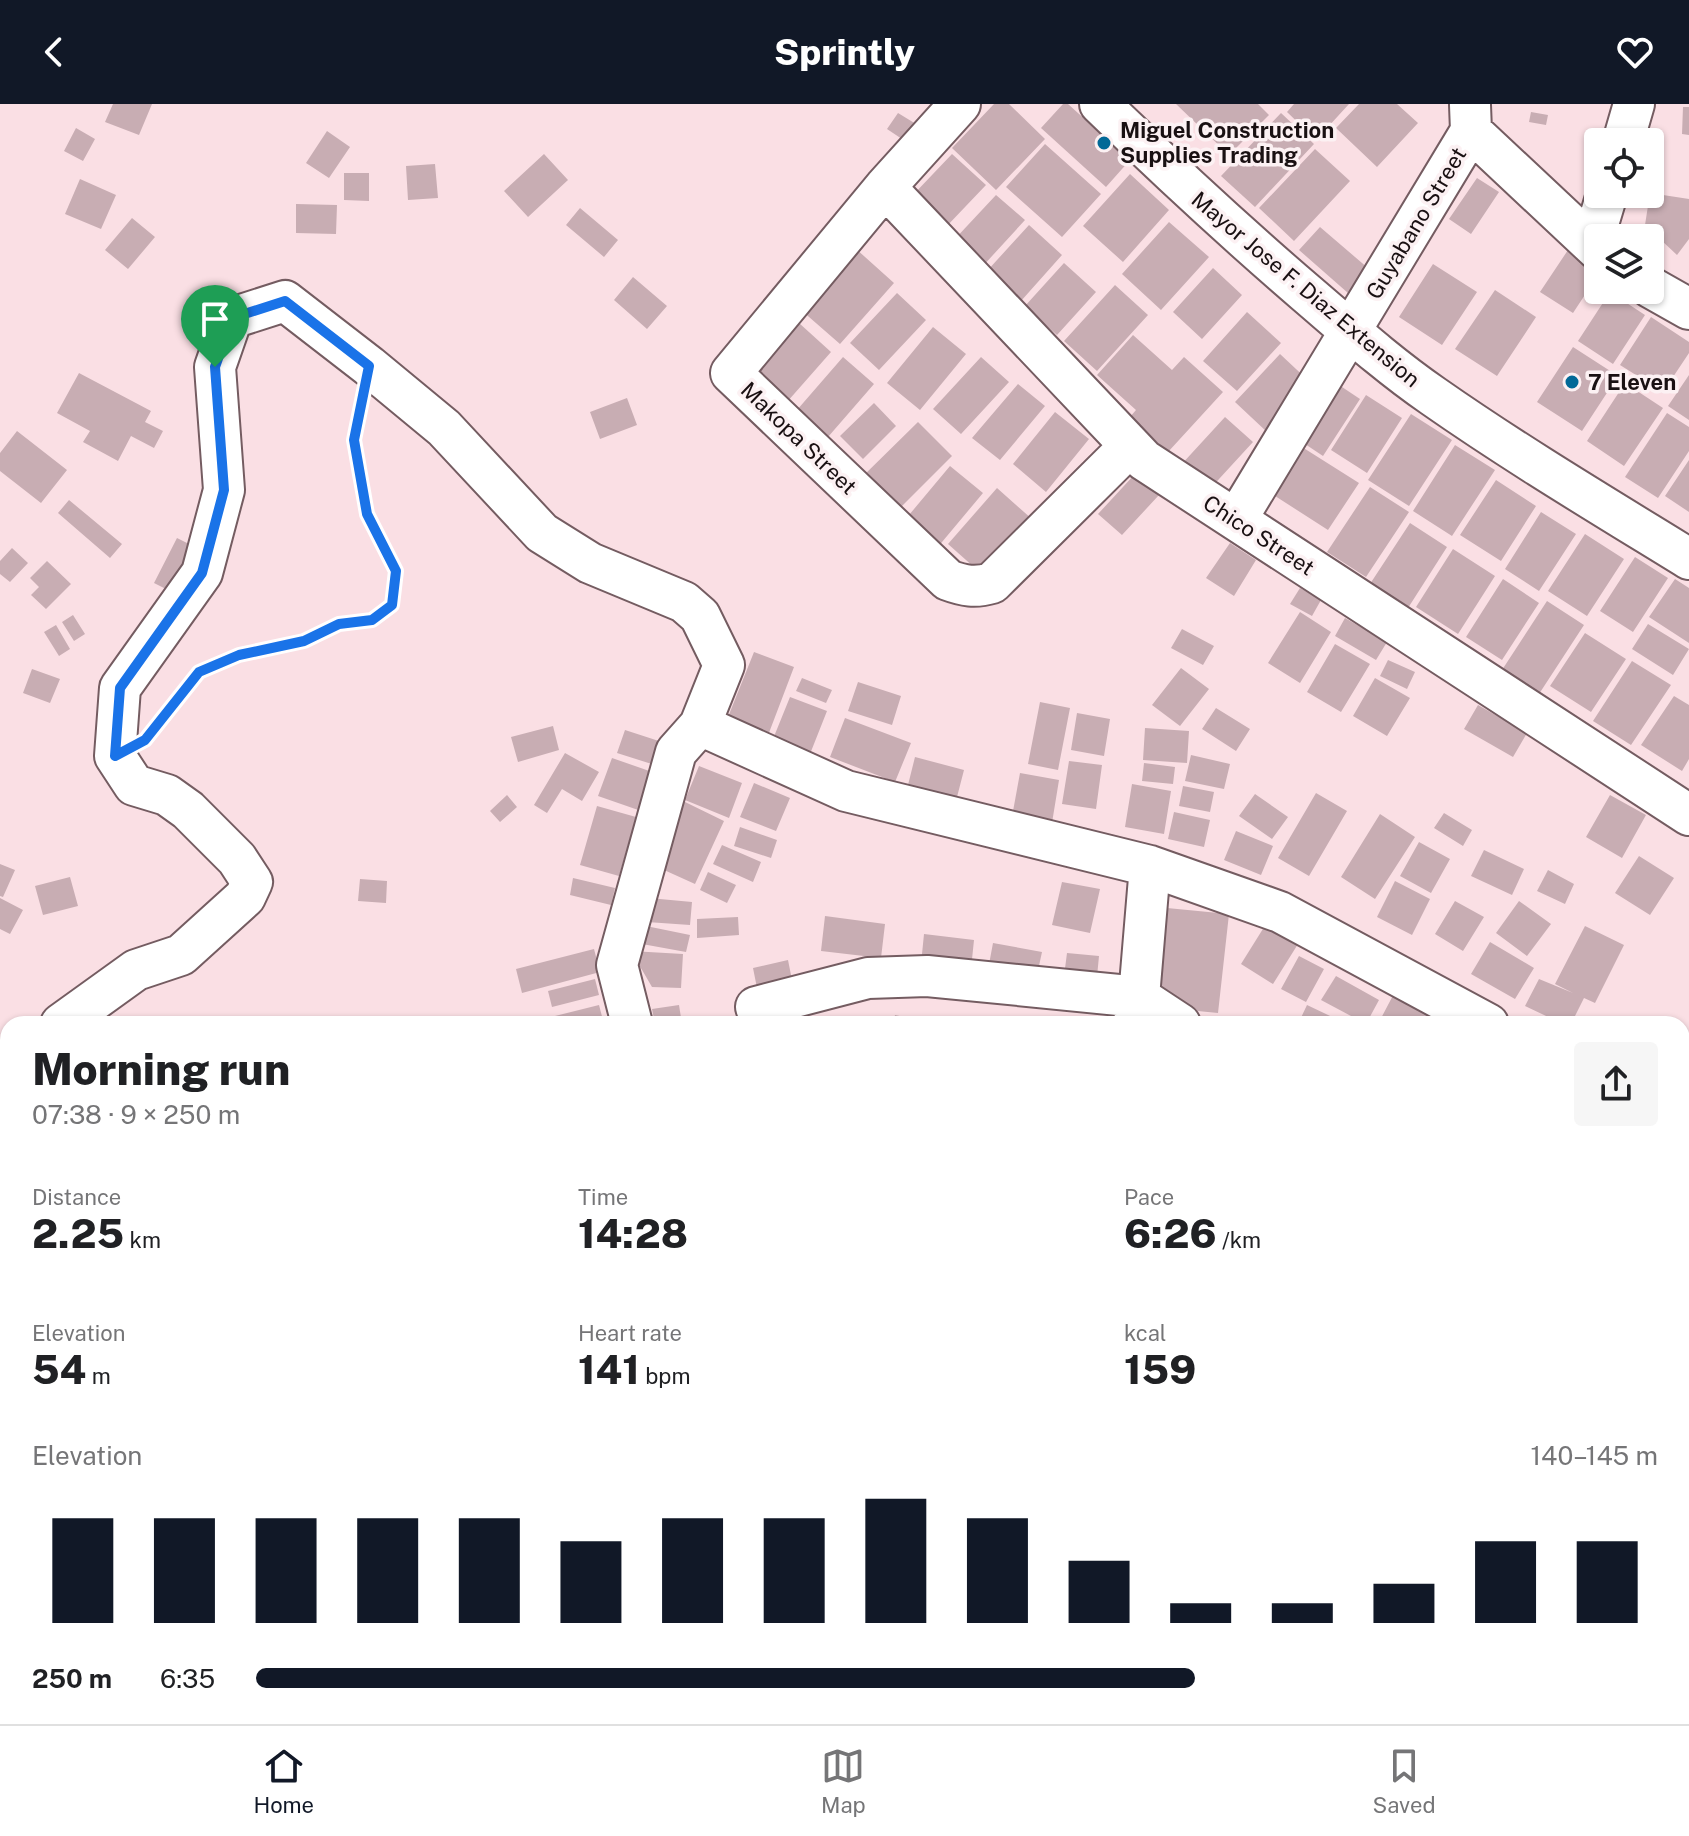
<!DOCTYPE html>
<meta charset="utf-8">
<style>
body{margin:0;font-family:"Public Sans",sans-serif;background:#f6f6f6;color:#202124;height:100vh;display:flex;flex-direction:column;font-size:30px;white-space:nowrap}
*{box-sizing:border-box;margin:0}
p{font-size:26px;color:#757577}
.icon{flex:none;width:44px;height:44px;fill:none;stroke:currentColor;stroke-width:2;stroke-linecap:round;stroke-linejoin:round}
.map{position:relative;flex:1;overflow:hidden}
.side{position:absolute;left:0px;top:912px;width:1690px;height:708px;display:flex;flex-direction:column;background:#fff;border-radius:24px 24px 0 0;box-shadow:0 2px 6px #0004}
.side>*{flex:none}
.buttons{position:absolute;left:1584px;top:24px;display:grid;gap:16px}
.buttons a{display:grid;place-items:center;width:80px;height:80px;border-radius:8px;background:#fff;box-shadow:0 2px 6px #0004;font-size:40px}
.pin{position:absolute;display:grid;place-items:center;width:68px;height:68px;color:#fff;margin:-82px -34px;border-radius:50% 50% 50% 0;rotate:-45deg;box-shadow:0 0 8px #0007}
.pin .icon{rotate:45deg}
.round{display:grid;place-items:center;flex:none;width:84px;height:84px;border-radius:8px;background:#f6f6f6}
.summary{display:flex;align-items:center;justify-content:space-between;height:136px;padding:0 32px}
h1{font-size:44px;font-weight:800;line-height:60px}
.metrics{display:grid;grid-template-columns:repeat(3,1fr);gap:12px;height:136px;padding:8px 32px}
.metrics div{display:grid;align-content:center}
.metrics b{font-size:40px;font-weight:800}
.metrics small{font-size:22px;font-weight:400}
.metrics p{font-size:22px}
.chart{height:224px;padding:16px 32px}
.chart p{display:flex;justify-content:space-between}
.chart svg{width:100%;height:144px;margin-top:8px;stroke:#111827;stroke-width:6}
ul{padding:0 32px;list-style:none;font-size:26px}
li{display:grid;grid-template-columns:128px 96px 1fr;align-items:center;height:60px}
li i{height:20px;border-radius:10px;background:#111827}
header{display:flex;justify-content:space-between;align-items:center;height:104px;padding:0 32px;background:#111827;color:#fff;font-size:36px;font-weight:800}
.tabs{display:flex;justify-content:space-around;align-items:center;height:112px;border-top:2px solid #e0e0e0;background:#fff;font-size:22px;color:#757577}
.tabs a{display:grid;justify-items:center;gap:4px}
.tabs .on{color:#111827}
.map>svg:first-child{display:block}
.forest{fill:url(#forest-firs)}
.building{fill:#c8adb3}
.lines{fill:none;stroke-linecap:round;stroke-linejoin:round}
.minor-casing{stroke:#745c61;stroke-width:44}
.path{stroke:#a08c90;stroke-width:5;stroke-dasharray:6 4;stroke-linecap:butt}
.minor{stroke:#fff;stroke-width:40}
.route-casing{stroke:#fff;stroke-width:16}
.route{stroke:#1a73e8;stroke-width:10}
.poi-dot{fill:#026997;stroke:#fcf1f3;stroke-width:3}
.labels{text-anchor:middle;stroke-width:7;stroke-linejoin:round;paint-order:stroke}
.poi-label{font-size:22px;font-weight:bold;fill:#191012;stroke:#fcf1f3;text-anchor:start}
.street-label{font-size:22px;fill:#191012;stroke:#fcf1f3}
</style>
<header><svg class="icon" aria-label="back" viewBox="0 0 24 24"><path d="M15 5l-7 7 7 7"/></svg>Sprintly<svg class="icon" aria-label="heart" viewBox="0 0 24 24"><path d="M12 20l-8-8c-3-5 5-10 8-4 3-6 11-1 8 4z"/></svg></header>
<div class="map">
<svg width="1689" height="1620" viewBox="0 0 1689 1620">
<defs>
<pattern id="forest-firs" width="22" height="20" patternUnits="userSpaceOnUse" patternTransform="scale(2)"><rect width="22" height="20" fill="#ecb8c3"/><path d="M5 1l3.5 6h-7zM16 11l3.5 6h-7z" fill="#ca9da6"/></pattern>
</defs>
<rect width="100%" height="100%" fill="#fadfe4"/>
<path class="forest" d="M0,1237L8,1244V1612H79L55,1620H0Z"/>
<path class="building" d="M113,0H152L139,31L105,18Z
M994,0H1009L1045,35L996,86L952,44Z
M1063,0H1068L1130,56L1106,83L1041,24Z
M1176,0H1258L1269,11L1229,51Z
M1294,0H1349L1316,36L1287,8Z
M1359,0H1397L1418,19L1377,63L1336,24Z
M1683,3H1689V31L1682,30Z
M1531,8L1548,11L1546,21L1529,18Z
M898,9L916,20L905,37L887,25Z
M1281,9L1314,40L1255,103L1221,72Z
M76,24L95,35L83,57L64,47Z
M327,27L350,43L329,74L306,59Z
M1045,40L1101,90L1062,133L1006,83Z
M1315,45L1350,77L1294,137L1259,104Z
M544,50L568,76L528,113L504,87Z
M952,50L986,81L945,124L912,92Z
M435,60L438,94L408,96L406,62Z
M344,69H369V97L344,96Z
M1130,70L1169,106L1123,158L1083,122Z
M1477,74L1499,88L1471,130L1449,115Z
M80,75L116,91L101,125L65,110Z
M1650,89L1689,95V135L1677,151L1645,121Z
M996,91L1025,116L982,163L953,137Z
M296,100L337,101L336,130L296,129Z
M580,104L618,136L604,153L566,121Z
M132,114L155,133L128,165L105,146Z
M1169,118L1209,153L1161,206L1122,170Z
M1029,121L1062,151L1021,197L987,167Z
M1320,123L1369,165L1348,189L1299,146Z
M1572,140L1598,157V171L1573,209L1540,188Z
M855,144L894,179L840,240L801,206Z
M1064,159L1096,188L1057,231L1025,202Z
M1433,160L1477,188L1442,241L1399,213Z
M1213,164L1242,191L1202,235L1173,208Z
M633,173L667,202L647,225L614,196Z
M1115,181L1148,211L1097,267L1064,237Z
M1495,186L1536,213L1497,272L1455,245Z
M1610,188L1645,211L1613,260L1578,237Z
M897,189L926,216L879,266L850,239Z
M1247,208L1281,239L1237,287L1203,257Z
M1651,213L1689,238V249L1663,288L1620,261Z
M799,219L831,248L787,298L755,270Z
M933,223L966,250L920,306L887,279Z
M1133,231L1172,266L1184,253L1223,288L1168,348L1130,313L1136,306L1097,271Z
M1573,243L1618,272L1582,327L1537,298Z
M1280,250L1312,280L1267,328L1235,298Z
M843,253L874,280L828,333L797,306Z
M981,253L1009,278L961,330L933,305Z
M79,269L151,307L145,318L163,327L154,344L131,332L118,357L83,338L90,327L57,309Z
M1689,271V316L1668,302Z
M1336,279L1360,295L1323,352L1299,336Z
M1625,279L1663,304L1624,362L1587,337Z
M1018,280L1045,302L1000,356L972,334Z
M1366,291L1402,314L1367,369L1331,346Z
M627,294L637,321L600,335L590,308Z
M874,299L896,322L863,355L840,332Z
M1055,308L1089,335L1046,388L1013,360Z
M1667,309L1689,323V347L1658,394L1625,373Z
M1411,310L1452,336L1409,402L1368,376Z
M1225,313L1253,338L1208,387L1180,362Z
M918,318L952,352L894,410L859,376Z
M17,327L67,366L41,399L0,367V349Z
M1455,341L1495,366L1452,432L1413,407Z
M1302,343L1359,379L1328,426L1272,390Z
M1689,356V408L1665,392Z
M950,362L983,389L937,444L904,417Z
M1135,370L1159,391L1122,431L1098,410Z
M1496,376L1536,402L1501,457L1460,431Z
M1370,383L1409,408L1366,473L1327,448Z
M997,384L1033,416L984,472L948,440Z
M69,396L122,440L110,454L58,409Z
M1541,408L1576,430L1539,487L1505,465Z
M1410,419L1447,443L1408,504L1370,480Z
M1585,430L1624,455L1587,512L1548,487Z
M177,434L203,447L180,492L154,479Z
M1230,439L1256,456L1234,492L1206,474Z
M12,444L28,459L10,478L0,470V457Z
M1453,445L1495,472L1458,530L1416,503Z
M1635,453L1668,474L1633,528L1600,507Z
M47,457L71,480L46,505L31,491L39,483L30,474Z
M1503,475L1539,499L1502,556L1466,533Z
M1675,475L1689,484V539L1649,513Z
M1300,484L1321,496L1312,512L1290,500Z
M1547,497L1584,521L1539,590L1502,566Z
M1300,508L1331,528L1300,579L1268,559Z
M73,511L85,530L74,537L62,518Z
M1345,514L1387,538L1376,556L1335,532Z
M1648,520L1689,545L1673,571L1632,545Z
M56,521L70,545L59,552L44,528Z
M1182,525L1214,542L1203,561L1171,544Z
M1585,529L1626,555L1591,608L1550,582Z
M1335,540L1370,560L1341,608L1307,588Z
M754,548L794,563L767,634L726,618Z
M1388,556L1415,568L1407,585L1380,572Z
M1632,557L1671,581L1631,641L1593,617Z
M1181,564L1209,585L1180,622L1152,601Z
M32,565L60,575L50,599L23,589Z
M802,574L832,586L826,599L796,587Z
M1375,574L1410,594L1387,632L1353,612Z
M858,578L901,592L892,621L848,607Z
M1674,592L1689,601V655L1682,667L1641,641Z
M790,593L827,607L810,650L773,635Z
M1040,598L1070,604L1058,666L1028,660Z
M1478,601L1527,629L1513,653L1464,625Z
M1216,604L1250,625L1236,647L1202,625Z
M1077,609L1110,615L1104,652L1071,646Z
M845,614L911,639L895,678L830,653Z
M553,622L559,646L518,658L511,633Z
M1145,624L1189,627L1187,659L1143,656Z
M625,626L665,639L658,662L617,649Z
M565,649L599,668L582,697L562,685L547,709L534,701Z
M1191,651L1230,660L1224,685L1185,677Z
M915,653L964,666L957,693L908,681Z
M612,654L658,670L644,708L598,692Z
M1069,657L1102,661L1096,705L1062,700Z
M1144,659L1175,663L1173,680L1142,677Z
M699,662L742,679L729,714L685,696Z
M1020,669L1059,676L1051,725L1011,718Z
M754,679L790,694L776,727L740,713Z
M1132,680L1171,687L1164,730L1125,723Z
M1183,682L1214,688L1210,708L1179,702Z
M1316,689L1347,707L1309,772L1278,754Z
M1255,690L1288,713L1272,735L1239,712Z
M507,691L517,703L500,718L490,707Z
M1610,691L1646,711L1622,754L1586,733Z
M683,697L724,717L695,780L653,761Z
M597,702L636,713L619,772L580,761Z
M1174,708L1210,716L1204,743L1168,735Z
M1444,709L1472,726L1463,742L1434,724Z
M1380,710L1415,733L1375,795L1341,773Z
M740,723L777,736L771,754L734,742Z
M1236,727L1273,742L1261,771L1224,756Z
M1419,738L1450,755L1431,789L1400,772Z
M722,741L761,758L753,778L713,760Z
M1484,746L1524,765L1512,791L1471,772Z
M1639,752L1674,774L1650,811L1615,789Z
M0,760L15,766L3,793L0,792Z
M1548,766L1574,780L1565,800L1537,787Z
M708,768L736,781L727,799L700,786Z
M70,773L78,802L43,811L35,782Z
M573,774L615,784L611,801L570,791Z
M360,775L387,777L386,799L358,797Z
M1395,777L1430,795L1412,831L1377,813Z
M1062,778L1100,785L1090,829L1052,821Z
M0,794L23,806L10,830L0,825Z
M649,794L692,798L690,821L647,818Z
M1455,797L1484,813L1463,847L1435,830Z
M1519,797L1551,820L1527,852L1496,829Z
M1167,804L1229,810L1218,909L1157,903Z
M825,812L885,820L881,854L821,847Z
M1271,812L1303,832L1273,880L1241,860Z
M738,813L739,831L697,834V815Z
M646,822L690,831L686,848L642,840Z
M1585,822L1624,841L1595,899L1584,894L1571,920H1563L1525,902L1539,875L1573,889L1555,880Z
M924,830L974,836L971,865L921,860Z
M1490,838L1534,864L1515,895L1471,870Z
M993,839L1042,848L1035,880L987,871Z
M594,845L600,868L522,889L516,865Z
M631,847L683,850L681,884L652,883Z
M1067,849L1099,852L1096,883L1063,880Z
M1299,852L1324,865L1306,898L1281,885Z
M788,856L794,886L759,894L753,864Z
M1336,872L1379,896L1366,920L1321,896Z
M595,875L599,891L552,903L548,887Z
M1399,880L1454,920H1378Z
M599,901L604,920H557L555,912Z
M679,901L682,920H655L652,905Z
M1307,901L1347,920H1298Z
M895,911L932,919V920H893Z
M8,1029V1068L0,1073V1034Z
M0,1126L8,1132V1184L5,1188L0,1184Z
M1682,1324L1689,1330V1355L1682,1349Z
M1689,1372V1405L1682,1399V1379Z
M1682,1401L1689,1407V1429L1685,1433L1682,1430Z
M1689,1506V1536L1682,1543V1511Z
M1689,1538V1607L1682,1600V1545Z
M1682,1603L1689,1610V1620H1663L1659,1616L1663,1612H1682Z
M743,1612H777L779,1620H745Z
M942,1612H958L961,1620H922Z
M961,1612H1030L1035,1620H966Z
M1059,1612H1081L1087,1620H1049Z
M1084,1612H1122L1113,1620H1091Z
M1182,1612H1232L1230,1620H1199L1181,1616Z
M1278,1612H1328L1318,1620H1284Z
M1438,1612H1472L1479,1617L1477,1620H1433Z
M1503,1612H1544L1548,1615L1545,1620H1503L1499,1617Z
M1616,1612H1652L1645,1620H1625Z"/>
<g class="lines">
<g class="minor-casing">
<path id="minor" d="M960,0L885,83L731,269L948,476C964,482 975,484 992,479L1130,342
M1100,0C1167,65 1235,128 1306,189C1347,224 1388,261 1433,292C1516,350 1603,402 1689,455
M1470,1L1471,27L1598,146
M1623,38L1634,0
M885,83L1144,356L1689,711
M1592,140L1607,90
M1650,183L1689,205
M1236,416L1471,27
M1134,917L1139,893L1150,762
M61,920L136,866L181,851L245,793L252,778L237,755L188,706L167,691L134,681L115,652L120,584L202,469L224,386L215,263L232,214L285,197L369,262L444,324L542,429L590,459L684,498L700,512L724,561L700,621
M632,920L617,861L676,648L700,621L846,687L1150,762L1280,808L1488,920
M762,920L756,903L868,874L927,872L1139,893L1180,920
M0,983L8,959
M1682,1298L1689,1289
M1682,1484L1689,1476
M603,1612L606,1620
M813,1612L815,1620
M1261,1612L1262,1620
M883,1620L908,1612
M1157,1620L1167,1612
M1417,1620L1423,1612
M1562,1620L1569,1612"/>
</g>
<path class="path" d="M154,624L199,568L239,551L304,537L339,520L372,516L392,501L396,467L367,410L354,336L361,302"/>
<use href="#minor" class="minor"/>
</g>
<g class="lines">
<g class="route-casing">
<path id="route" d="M285,197L369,262L354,336L367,410L396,467L392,501L372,516L339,520L304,537L239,551L199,568L145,636L115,652L120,584L202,469L224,386L215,263L232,214Z"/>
</g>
<use href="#route" class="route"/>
</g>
<g class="poi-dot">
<circle cx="1104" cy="39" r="8"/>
<circle cx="1572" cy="278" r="8"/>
</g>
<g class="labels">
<g class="poi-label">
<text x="1120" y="34">Miguel Construction<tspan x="1120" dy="25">Supplies Trading</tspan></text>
<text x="1588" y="286">7 Eleven</text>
</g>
<g class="street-label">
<text transform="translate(1416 119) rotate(-59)" y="8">Guyabano Street</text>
<text transform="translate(1306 185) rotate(40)" y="8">Mayor Jose F. Diaz Extension</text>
<text transform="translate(799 334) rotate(44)" y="8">Makopa Street</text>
<text transform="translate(1259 431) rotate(33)" y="8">Chico Street</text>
</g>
</g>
</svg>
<div class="buttons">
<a><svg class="icon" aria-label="locate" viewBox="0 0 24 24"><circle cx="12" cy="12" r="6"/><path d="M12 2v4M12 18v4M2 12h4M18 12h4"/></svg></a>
<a><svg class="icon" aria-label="layers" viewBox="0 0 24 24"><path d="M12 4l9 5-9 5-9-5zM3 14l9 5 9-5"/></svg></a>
</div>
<div class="pin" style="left:215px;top:263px;background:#1e9e55"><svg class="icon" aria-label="arrive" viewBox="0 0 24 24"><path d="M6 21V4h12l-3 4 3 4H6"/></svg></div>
<section class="side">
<div class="summary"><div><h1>Morning run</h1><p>07:38 · 9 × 250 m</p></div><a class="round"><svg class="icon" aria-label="share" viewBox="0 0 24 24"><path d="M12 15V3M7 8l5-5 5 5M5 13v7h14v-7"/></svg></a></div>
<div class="metrics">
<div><p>Distance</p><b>2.25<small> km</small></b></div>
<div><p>Time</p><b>14:28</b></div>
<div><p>Pace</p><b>6:26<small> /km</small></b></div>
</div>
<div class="metrics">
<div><p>Elevation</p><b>54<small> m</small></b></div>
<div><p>Heart rate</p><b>141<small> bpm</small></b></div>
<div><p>kcal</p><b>159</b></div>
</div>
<div class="chart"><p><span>Elevation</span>140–145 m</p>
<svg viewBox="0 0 160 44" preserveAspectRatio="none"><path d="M5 44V12M15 44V12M25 44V12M35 44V12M45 44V12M55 44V19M65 44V12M75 44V12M85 44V6M95 44V12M105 44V25M115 44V38M125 44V38M135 44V32M145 44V19M155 44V19"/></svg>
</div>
<ul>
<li><b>250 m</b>6:35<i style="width:67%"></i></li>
</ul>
</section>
</div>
<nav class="tabs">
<a class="on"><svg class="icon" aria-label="home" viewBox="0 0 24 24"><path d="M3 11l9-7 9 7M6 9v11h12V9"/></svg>Home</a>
<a><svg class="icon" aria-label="map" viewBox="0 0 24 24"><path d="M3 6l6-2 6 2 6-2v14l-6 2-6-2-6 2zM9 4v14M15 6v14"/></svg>Map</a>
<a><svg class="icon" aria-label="saved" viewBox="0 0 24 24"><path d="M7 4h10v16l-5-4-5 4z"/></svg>Saved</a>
</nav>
